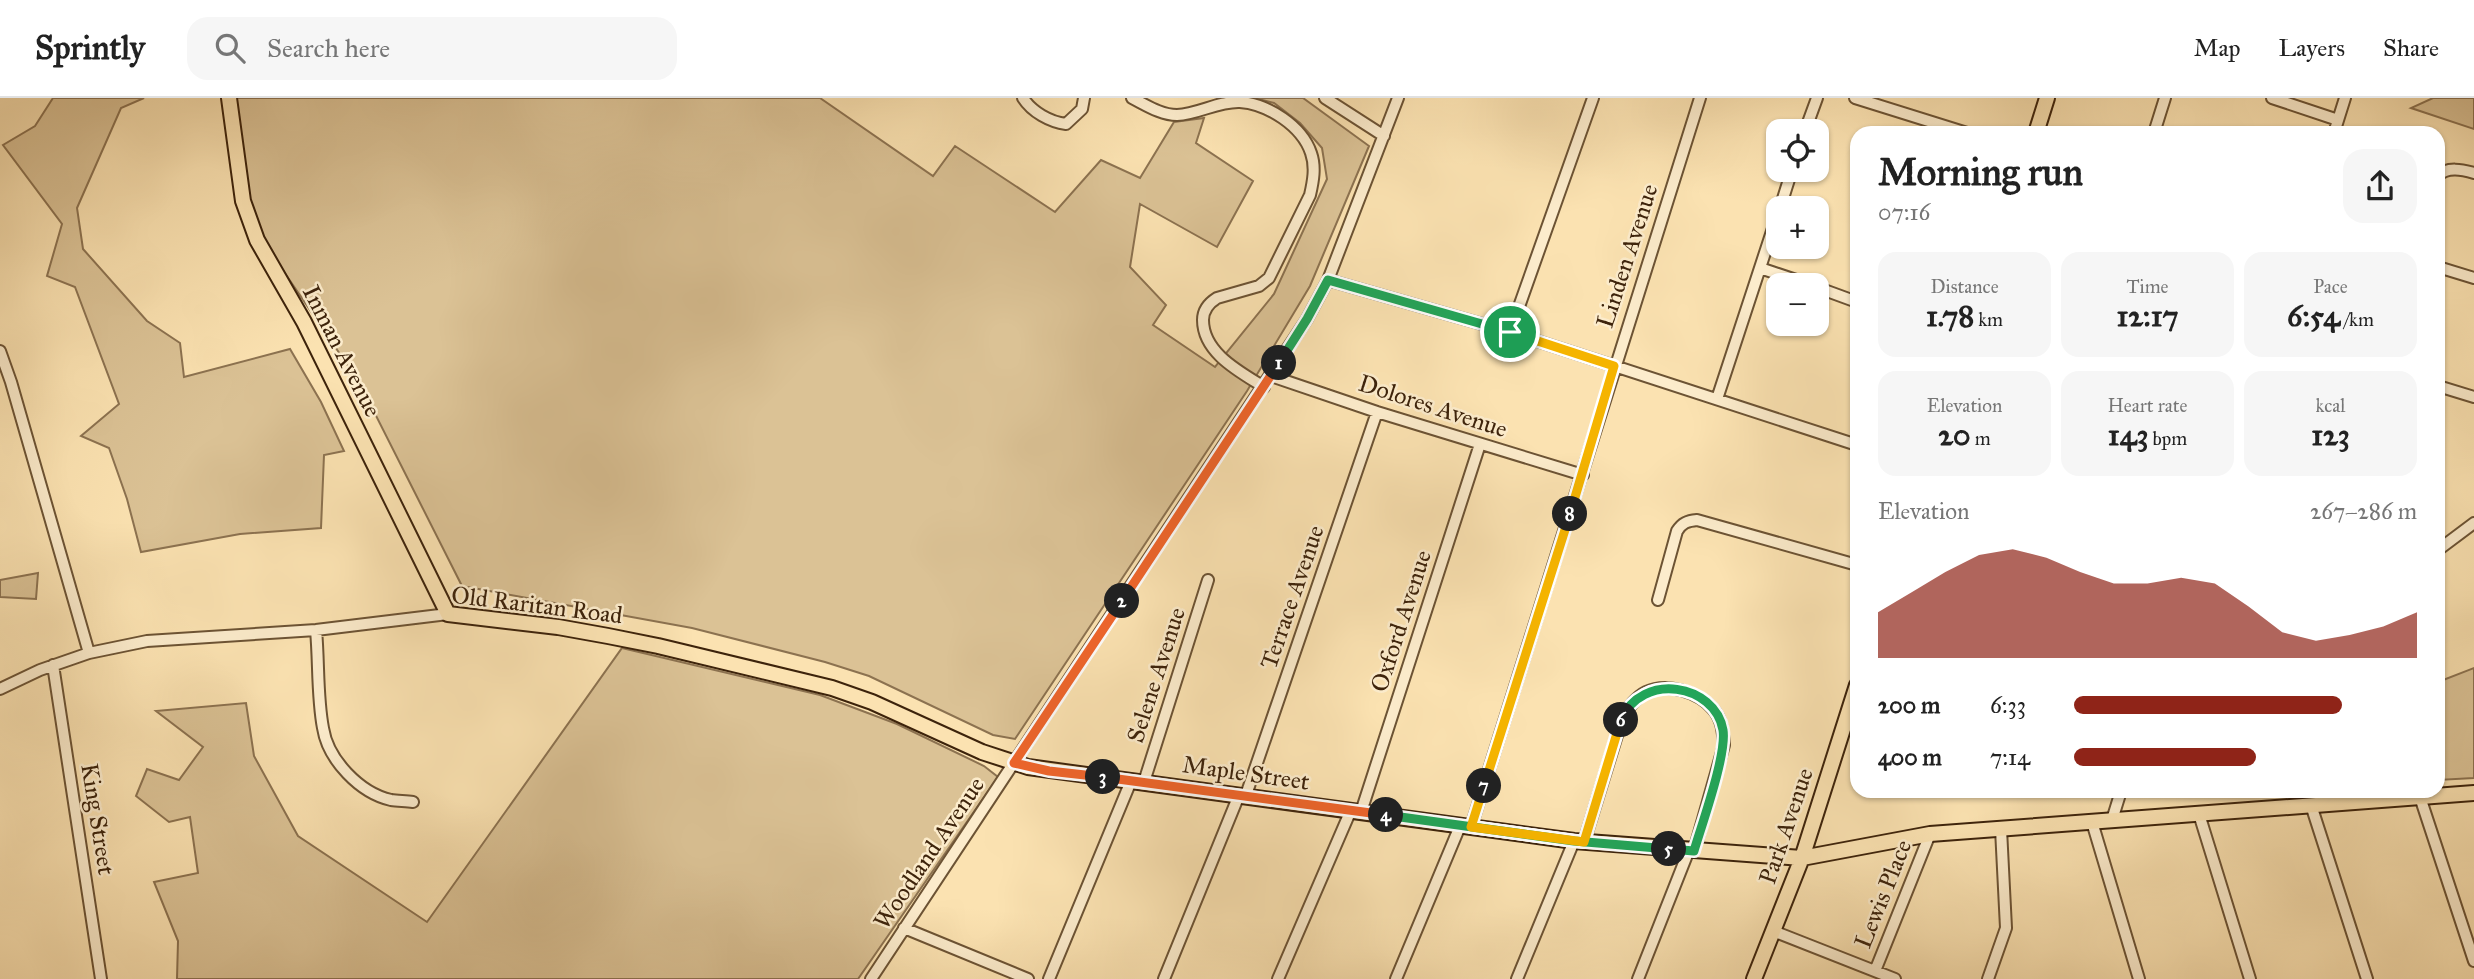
<!DOCTYPE html>
<meta charset="utf-8">
<style>
body{margin:0;font-family:"IM FELL Great Primer",serif;background:#f6f6f6;color:#222;height:100vh;display:flex;flex-direction:column;font-size:26px;white-space:nowrap}
*{box-sizing:border-box;margin:0}
p{font-size:23px;color:#767676}
.icon{flex:none;width:38px;height:38px;fill:none;stroke:currentColor;stroke-width:2;stroke-linecap:round;stroke-linejoin:round}
.map{position:relative;flex:1;overflow:hidden}
.drawer{position:absolute;left:1850px;top:28px;width:595px;height:672px;display:flex;flex-direction:column;background:#fff;border-radius:21px;box-shadow:0 2px 5px #0004}
.drawer>*{flex:none}
.tools{position:absolute;left:1766px;top:21px;display:grid;gap:14px}
.tools a{display:grid;place-items:center;width:63px;height:63px;border-radius:14px;background:#fff;box-shadow:0 2px 5px #0004;font-size:35px}
.pin{position:absolute;display:grid;place-items:center;width:60px;height:60px;color:#fff;margin:-30px;border:4px solid #fff;border-radius:50%;box-shadow:0 2px 7px #0007}
.km{position:absolute;width:35px;height:35px;margin:-18px;border-radius:50%;background:#222;color:#fff;font-size:19px;line-height:35px;text-align:center}
.round{display:grid;place-items:center;flex:none;width:74px;height:74px;border-radius:21px;background:#f6f6f6}
.headline{display:flex;align-items:center;justify-content:space-between;height:119px;padding:0 28px}
h1{font-size:38px;font-weight:700;line-height:52px}
.stats{display:grid;grid-template-columns:repeat(3,1fr);gap:10px;height:119px;padding:7px 28px}
.stats div{display:grid;align-content:center;border-radius:18px;background:#f6f6f6;text-align:center}
.stats b{font-size:30px;font-weight:700}
.stats small{font-size:19px;font-weight:400}
.stats p{font-size:19px}
.chart{height:196px;padding:14px 28px}
.chart p{display:flex;justify-content:space-between}
.chart svg{width:100%;height:126px;margin-top:7px;fill:#8f2418;opacity:.7}
ul{padding:0 28px;list-style:none;font-size:23px}
li{display:grid;grid-template-columns:112px 84px 1fr;align-items:center;height:52px}
li i{height:18px;border-radius:9px;background:#8f2418}
header{display:flex;align-items:center;gap:42px;box-sizing:border-box;height:98px;padding:0 35px;background:#fff;border-bottom:2px solid #e0e0e0}
header strong{font-size:33px}
nav{display:flex;gap:38px;margin-inline-start:auto;font-size:24px}
.search{width:490px;height:63px;background:#f6f6f6;display:flex;align-items:center;gap:18px;box-sizing:border-box;padding:0 24px;border-radius:21px;color:#767676;font-size:26px}
.map>svg:first-child{display:block}
.green{fill:#dbc295;stroke:#8c7250;stroke-width:2}
.lines{fill:none;stroke-linecap:round;stroke-linejoin:round}
.minor-casing{stroke:#6c5334;stroke-width:14}
.major-casing{stroke:#3d230b;stroke-width:18}
.minor{stroke:#fceccc;stroke-width:10}
.major{stroke:#fbe2b1;stroke-width:14}
.split-1-casing{stroke:#fff;stroke-width:14}
.split-2-casing{stroke:#fff;stroke-width:14}
.split-3-casing{stroke:#fff;stroke-width:14}
.split-4-casing{stroke:#fff;stroke-width:14}
.split-5-casing{stroke:#fff;stroke-width:14}
.split-6-casing{stroke:#fff;stroke-width:14}
.split-7-casing{stroke:#fff;stroke-width:14}
.split-8-casing{stroke:#fff;stroke-width:14}
.split-9-casing{stroke:#fff;stroke-width:14}
.split-1{stroke:#22a559;stroke-width:9}
.split-2{stroke:#f0652b;stroke-width:9}
.split-3{stroke:#f0652b;stroke-width:9}
.split-4{stroke:#f0652b;stroke-width:9}
.split-5{stroke:#22a559;stroke-width:9}
.split-6{stroke:#22a559;stroke-width:9}
.split-7{stroke:#f5b400;stroke-width:9}
.split-8{stroke:#f5b400;stroke-width:9}
.split-9{stroke:#f5b400;stroke-width:9}
.labels{text-anchor:middle;stroke-width:5;stroke-linejoin:round;paint-order:stroke}
.street-label{font-size:24px;fill:#3d230b;stroke:#fceccc}
</style>
<header>
<strong>Sprintly</strong>
<div class="search"><svg class="icon" aria-label="search" viewBox="0 0 24 24"><circle cx="10" cy="10" r="6"/><path d="M15 15l6 6"/></svg>Search here</div>
<nav><a>Map</a><a>Layers</a><a>Share</a></nav>
</header>
<div class="map">
<svg width="2474" height="881" viewBox="0 0 2474 881">
<rect width="100%" height="100%" fill="#fbe2b1"/>
<filter id="stains"><feTurbulence type="fractalNoise" baseFrequency=".00286" numOctaves="4"/><feColorMatrix values="0 0 0 0 .2 0 0 0 0 .09 0 0 0 0 .02 0 0 0 .5 -.17"/></filter>
<radialGradient id="worn" r=".72"><stop offset=".6" stop-color="#630" stop-opacity="0"/><stop offset="1" stop-color="#630" stop-opacity=".3"/></radialGradient>
<path class="green" d="M53,0H144L121,10L77,110L83,151L147,223L180,245L184,279L290,251L321,304L344,353L324,357L321,430L240,436L141,454L127,401L109,350L81,338L119,306L75,189L47,178L62,126L3,47L35,28Z
M234,0H820L933,78L955,48L1055,114L1101,62L1140,80L1174,24L1204,20L1196,45L1253,83L1217,149L1140,106L1130,169L1166,207L1153,227L1215,269L1274,196L1327,81L1322,50L1300,25L1274,5L1255,0H1303L1369,48L1310,188L1247,293L1015,641L993,637L869,578L825,564L692,530L462,488L359,284L265,146L249,100Z
M2433,0H2474V31L2411,10Z
M38,475L36,501L0,499V482Z
M622,550L820,597L897,626L984,668L998,679L858,881H177L178,843L154,784L198,775L190,719L169,724L136,698L147,671L179,682L203,649L156,613L246,605L254,658L298,738L427,824Z
M2474,570V680L2438,682V584Z"/>
<g class="lines">
<g class="minor-casing">
<path id="minor" d="M1023,0C1032,14 1050,24 1066,26L1082,11L1084,0
M1132,0C1146,7 1161,17 1177,17C1199,16 1218,3 1240,4C1268,6 1302,28 1311,55C1316,69 1313,84 1310,97L1269,180L1259,188L1217,200C1209,205 1203,212 1203,222C1203,255 1240,274 1264,289
M1325,0L1384,38
M1855,0L1967,35
M2272,0L2338,22
M1805,33L1817,0
M2154,35L2165,0
M2334,35L2345,0
M2438,78C2447,68 2463,72 2474,75
M1780,110L1792,72
M2438,169L2474,180
M1760,170L1811,187
M1328,182L1510,234L1857,347
M1816,189L1857,204
M1510,234L1593,0
M0,253L11,284L89,555
M1271,278L1377,314L1583,377
M2438,288L2474,299
M1717,301L1778,115
M2438,452L2474,425
M1658,502L1677,433C1682,425 1687,423 1697,422L1857,467
M316,532C319,564 317,599 323,630C328,662 360,695 391,702C398,703 406,703 413,704
M53,567L101,881
M0,591L40,572L89,555L147,543L316,532L448,516
M1144,684L1208,482
M1246,697L1377,314
M2420,699L2474,863
M2311,707L2367,881
M1361,714L1480,346
M2199,716L2250,881
M2112,722L2121,693
M2092,724L2139,881
M1471,729L1700,0
M1584,744L1623,618C1629,609 1636,599 1646,594C1667,584 1698,594 1713,611C1722,621 1723,634 1724,647L1694,753
M904,830L1028,881
M1773,833L1895,881
M1875,873L1930,736
M871,881L1307,221L1328,182L1398,0
M1049,881L1131,683
M1164,881L1239,697
M1278,881L1351,712
M1396,881L1460,728
M1517,881L1574,743
M1638,881L1689,752
M1988,881L2006,830L2001,731"/>
</g>
<g class="major-casing">
<path id="major" d="M229,0L243,103L257,142L304,224L448,516L558,529L608,538L658,548L832,590L872,604L982,654L1028,669L1574,743L1802,760L1930,736L2474,695
M2036,35L2047,0
M1754,881L1802,760L1857,587"/>
</g>
<use href="#minor" class="minor"/>
<use href="#major" class="major"/>
</g>
<g class="lines">
<g class="split-1-casing">
<path id="split-1" d="M1279,265L1307,221L1328,182L1510,234"/>
</g>
<g class="split-2-casing">
<path id="split-2" d="M1122,503L1279,265"/>
</g>
<g class="split-3-casing">
<path id="split-3" d="M1103,679L1049,673L1014,665L1122,503"/>
</g>
<g class="split-4-casing">
<path id="split-4" d="M1103,679L1386,717"/>
</g>
<g class="split-5-casing">
<path id="split-5" d="M1386,717L1574,743L1669,751"/>
</g>
<g class="split-6-casing">
<path id="split-6" d="M1621,622C1642,573 1715,586 1723,632C1727,656 1702,726 1694,753L1669,751"/>
</g>
<g class="split-7-casing">
<path id="split-7" d="M1484,688L1471,729L1584,744L1621,622"/>
</g>
<g class="split-8-casing">
<path id="split-8" d="M1484,688L1570,416"/>
</g>
<g class="split-9-casing">
<path id="split-9" d="M1510,234L1614,268L1570,416"/>
</g>
<use href="#split-1" class="split-1"/>
<use href="#split-2" class="split-2"/>
<use href="#split-3" class="split-3"/>
<use href="#split-4" class="split-4"/>
<use href="#split-5" class="split-5"/>
<use href="#split-6" class="split-6"/>
<use href="#split-7" class="split-7"/>
<use href="#split-8" class="split-8"/>
<use href="#split-9" class="split-9"/>
</g>
<g class="labels">
<g class="street-label">
<text transform="translate(1627 158) rotate(-72)" y="8">Linden Avenue</text>
<text transform="translate(342 253) rotate(63)" y="8">Inman Avenue</text>
<text transform="translate(1433 308) rotate(18)" y="8">Dolores Avenue</text>
<text transform="translate(1292 499) rotate(-71)" y="8">Terrace Avenue</text>
<text transform="translate(537 507) rotate(7)" y="8">Old Raritan Road</text>
<text transform="translate(1401 523) rotate(-72)" y="8">Oxford Avenue</text>
<text transform="translate(1156 577) rotate(-72)" y="8">Selene Avenue</text>
<text transform="translate(1246 675) rotate(8)" y="8">Maple Street</text>
<text transform="translate(98 721) rotate(81)" y="8">King Street</text>
<text transform="translate(1786 728) rotate(-71)" y="8">Park Avenue</text>
<text transform="translate(929 755) rotate(-56)" y="8">Woodland Avenue</text>
<text transform="translate(1883 796) rotate(-68)" y="8">Lewis Place</text>
</g>
</g>
<rect width="100%" height="100%" filter="url(#stains)"/>
<rect width="100%" height="100%" fill="url(#worn)"/>
</svg>
<div class="tools">
<a><svg class="icon" aria-label="locate" viewBox="0 0 24 24"><circle cx="12" cy="12" r="6"/><path d="M12 2v4M12 18v4M2 12h4M18 12h4"/></svg></a>
<a>+</a>
<a>−</a>
</div>
<div class="pin" style="left:1510px;top:234px;background:#1e9e55"><svg class="icon" aria-label="arrive" viewBox="0 0 24 24"><path d="M6 21V4h12l-3 4 3 4H6"/></svg></div>
<b class="km" style="left:1279px;top:265px">1</b>
<b class="km" style="left:1122px;top:503px">2</b>
<b class="km" style="left:1103px;top:679px">3</b>
<b class="km" style="left:1386px;top:717px">4</b>
<b class="km" style="left:1669px;top:751px">5</b>
<b class="km" style="left:1621px;top:622px">6</b>
<b class="km" style="left:1484px;top:688px">7</b>
<b class="km" style="left:1570px;top:416px">8</b>
<section class="drawer">
<div class="headline"><div><h1>Morning run</h1><p>07:16</p></div><a class="round"><svg class="icon" aria-label="share" viewBox="0 0 24 24"><path d="M12 15V3M7 8l5-5 5 5M5 13v7h14v-7"/></svg></a></div>
<div class="stats">
<div><p>Distance</p><b>1.78<small> km</small></b></div>
<div><p>Time</p><b>12:17</b></div>
<div><p>Pace</p><b>6:54<small> /km</small></b></div>
</div>
<div class="stats">
<div><p>Elevation</p><b>20<small> m</small></b></div>
<div><p>Heart rate</p><b>143<small> bpm</small></b></div>
<div><p>kcal</p><b>123</b></div>
</div>
<div class="chart"><p><span>Elevation</span>267–286 m</p>
<svg viewBox="0 0 160 44" preserveAspectRatio="none"><path d="M0 44V28L10 21L20 14L30 8L40 6L50 9L60 14L70 18L80 18L90 16L100 18L110 26L120 35L130 38L140 36L150 33L160 28V44z"/></svg>
</div>
<ul>
<li><b>200 m</b>6:33<i style="width:78%"></i></li>
<li><b>400 m</b>7:14<i style="width:53%"></i></li>
</ul>
</section>
</div>
